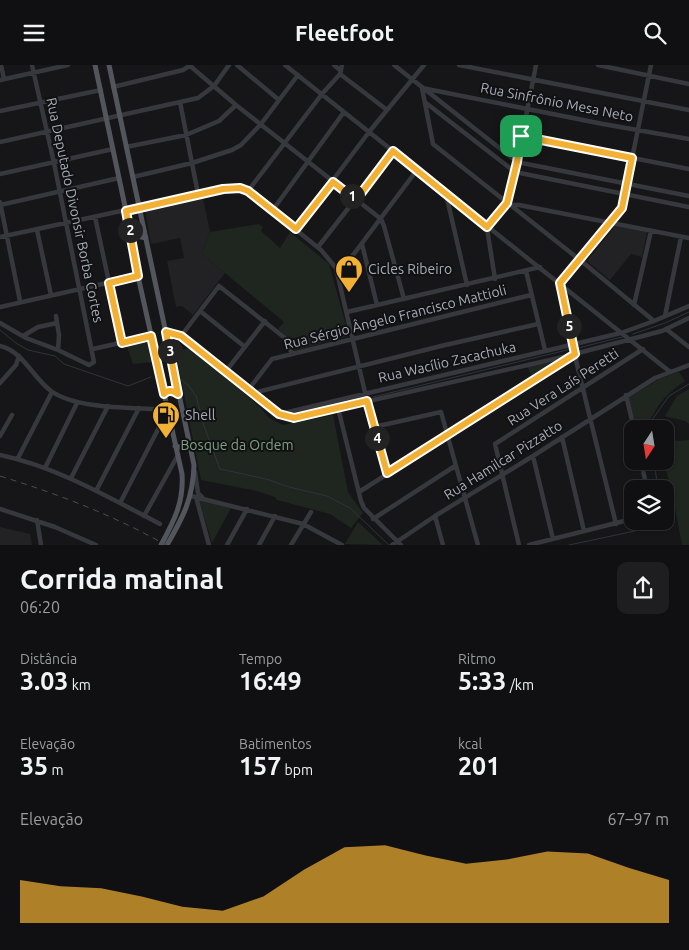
<!DOCTYPE html>
<html lang="pt">
<meta charset="utf-8">
<style>
body{margin:0;font-family:Ubuntu,sans-serif;background:#1e1e20;color:#f1f3f6;height:100vh;display:flex;flex-direction:column;font-size:19px;white-space:nowrap}
*{box-sizing:border-box;margin:0}
p{font-size:16px;color:#9c9d9f}
.icon{flex:none;width:28px;height:28px;fill:none;stroke:currentColor;stroke-width:2;stroke-linecap:round;stroke-linejoin:round}
.map{position:relative;height:480px;overflow:hidden}
.drawer{display:flex;flex-direction:column;background:#101012;flex:1}
.drawer>*{flex:none}
.needle{width:32px;rotate:192deg}
.controls{position:absolute;left:624px;top:355px;display:grid;gap:10px}
.controls a{display:grid;place-items:center;width:50px;height:50px;border-radius:10px;background:#101012;box-shadow:0 1px 4px #0004,0 0 0 1px #303032;font-size:25px}
.pin{position:absolute;display:grid;place-items:center;width:42px;height:42px;color:#fff;margin:-21px;border-radius:10px;box-shadow:0 2px 8px #0006}
.km{position:absolute;width:25px;height:25px;margin:-12px;border-radius:50%;background:#222;color:#fff;font-size:14px;line-height:25px;text-align:center}
.round{display:grid;place-items:center;flex:none;width:52px;height:52px;border-radius:10px;background:#1e1e20}
.overview{display:flex;align-items:center;justify-content:space-between;height:85px;padding:0 20px}
h1{font-size:28px;font-weight:700;line-height:38px}
.figures{display:grid;grid-template-columns:repeat(3,1fr);gap:8px;height:85px;padding:5px 20px}
.figures div{display:grid;align-content:center}
.figures b{font-size:25px;font-weight:700}
.figures small{font-size:14px;font-weight:400}
.figures p{font-size:14px}
.chart{height:140px;padding:10px 20px}
.chart p{display:flex;justify-content:space-between}
.chart svg{width:100%;height:90px;margin-top:5px;fill:#f2b134;opacity:.7}
header{display:flex;justify-content:space-between;align-items:center;height:65px;padding:0 20px;background:#101012;font-size:22px;font-weight:700}
.map>svg:first-child{display:block}
.built{fill:#222225}
.green{fill:#1e261f}
.lines{fill:none;stroke-linecap:round;stroke-linejoin:round}
.stream{stroke:#2c353c;stroke-width:1}
.minor{stroke:#37383d;stroke-width:4.5}
.major{stroke:#53555c;stroke-width:5}
.rail{stroke:#4a4c52;stroke-width:1;stroke-dasharray:6 5;stroke-linecap:butt}
.route-casing{stroke:#fff;stroke-width:10}
.route{stroke:#f2b134;stroke-width:6}
.labels{text-anchor:middle;stroke-width:4;stroke-linejoin:round;paint-order:stroke}
.street-label{font-size:14px;fill:#a8adb8;stroke:#111113}
.poi-label{font-size:14px;fill:#a8adb8;stroke:#111113;text-anchor:start}
.park-label{font-size:14px;fill:#7fa381;stroke:#111113}
</style>
<header><svg class="icon" aria-label="menu" viewBox="0 0 24 24"><path d="M4 6h16M4 12h16M4 18h16"/></svg>Fleetfoot<svg class="icon" aria-label="search" viewBox="0 0 24 24"><circle cx="10" cy="10" r="6"/><path d="M15 15l6 6"/></svg></header>
<div class="map">
<svg width="689" height="480" viewBox="0 0 689 480">
<rect width="100%" height="100%" fill="#161618"/>
<path class="built" d="M203,133L210,167L202,189L225,208L193,250L182,241L176,242L167,196L184,193L180,173L151,179L145,145Z
M615,161L647,167L642,192L631,189L610,215L587,196Z
M0,462L30,469L32,480H0Z"/>
<path class="green" d="M259,159L263,162L261,166L280,183L290,167L329,199L349,271L293,286L289,273L278,264L284,257L202,189L210,167Z
M150,275L153,297L133,299L126,279Z
M179,284H188L199,289L260,342L269,353L283,360L333,350L348,427L363,448L351,463L330,449L277,435L275,432L257,426L201,415L176,289Z
M561,296L532,313L527,301Z
M679,307L685,316C667,328 658,339 648,359L634,361L628,333L659,314Z
M689,324V359L685,356L665,351L677,331Z
M665,374L678,376L689,375V480H682L671,422L663,396H665Z
M199,435L231,443L212,478Z
M358,457L383,480L345,479Z"/>
<g class="lines">
<path class="stream" d="M0,265L16,278L28,285L55,291L64,299L128,321L151,312
M633,269L665,258L689,247
M578,283L622,272
M179,313L189,321L196,331L204,361L220,404L266,414L289,422L327,431L350,443L389,480
M373,332L571,284
M650,364L649,359L669,331L689,319
M654,396L658,424
M569,480L635,466L654,456"/>
<path class="minor" d="M1,0L4,14
M189,0L236,40L381,154L384,161L404,234
M237,0L279,35
M285,0L669,306
M334,0L341,6
M394,0L517,97L689,131
M459,0L689,45
M598,0L689,19
M340,9L387,45
M0,15L68,0
M113,22L183,5L191,0
M180,37L198,129
M426,38L515,107L689,142
M0,46L101,25
M521,71L689,104
M0,77L198,33L214,21L229,0
M126,82L186,70L219,56L236,40
M0,109L113,84
M133,112L192,98L232,85L241,80L261,59L298,10
M248,126L322,29L340,9L342,0
M446,129L467,220
M0,137L20,236
M0,140L119,113
M511,140H519L689,173
M272,146L344,47
M95,152L122,278
M296,164L369,67L424,0
M37,165L51,230
M0,172L223,124L240,123L248,126L321,185L336,203L367,336L387,408
M362,179L377,240
M318,182L393,86
M526,206L545,285
M338,210L417,105
M495,214L487,163L507,138L517,97L536,0
M560,218L622,143L651,0
M560,219L572,279L616,459
M634,240L651,166
M0,242L138,211
M200,246L245,282
M347,247L540,202
M56,251L59,270L58,285
M665,251L681,172
M654,256L580,195L433,79L422,23L603,59L689,74
M0,258L26,273L58,285L89,300L94,297L54,98L32,0
M666,264L689,282
M166,267L181,271L279,349L294,353L563,292L662,266L689,253
M23,271L38,262L57,258
M181,271L219,221L285,273L292,289
M0,281C23,286 33,313 51,326C77,345 136,342 168,345L120,438
M93,284L151,271
M226,306L265,256
M0,318L16,300L19,291
M249,324L272,294L531,230
M253,328L441,281L538,259
M626,330L634,364
M338,343L361,436L364,443L401,480
M280,349L621,268L654,256L689,241
M374,362L441,347L478,480
M0,371L12,350
M562,372L584,466
M0,390C57,402 108,432 160,459
M533,391L553,474
M18,393L52,327
M641,396L647,424
M45,403L77,338
M195,407L198,428L202,432
M71,413L108,341
M96,426L139,343
M359,427L570,293
M191,431L303,459L342,480
M196,432L209,480
M0,444L55,462L96,480
M144,451L178,390
M435,451L443,480
M373,454L455,401
M37,455L41,480
M227,480L247,444
M259,480L275,451
M291,480L311,447
M392,480L435,451L533,391L655,313L689,300
M519,480L495,379L643,284
M529,480L632,454"/>
<path class="major" d="M95,0L126,146L138,211L182,409C184,437 174,456 161,480
M109,0L194,400C193,434 183,452 167,480
M131,174L137,171L146,173
M175,381L184,383L190,378"/>
<path class="rail" d="M0,411C58,429 113,450 166,480"/>
</g>
<g class="lines">
<g class="route-casing">
<path id="route" d="M521,71L632,93L622,143L560,218L575,289L387,408L367,336L294,353L279,349L181,271L166,267L178,329C174,326 168,324 164,329L151,271L122,278L109,218L138,211L126,146L223,124L240,123L248,126L296,164L333,117L356,135L393,86L487,162L507,138L517,97Z"/>
</g>
<use href="#route" class="route"/>
</g>
<defs>
<g id="shop-pin" transform="scale(1.4375)"><path d="M0 17L-7.5 6A9.5 9.5 0 1 1 7.5 6Z" fill="#f2b134" stroke="#111113"/><path d="M-5-2.5h2.3a2.7 3.5 0 0 1 5.4 0H5L5.5 6h-11ZM-1.5-2.5h3a1.5 2.3 0 0 0-3 0Z" fill="#111"/></g>
<g id="fuel-pin" transform="scale(1.4375)"><path d="M0 17L-7.5 6A9.5 9.5 0 1 1 7.5 6Z" fill="#f2b134" stroke="#111113"/><path d="M-5.5-6h7V0h2V4h1.3V-2.5L3-4.5l.8-.8L6-3V5H2.5V1h-1V6h-7ZM-4.2-4.7v3.2H.2V-4.7Z" fill="#111"/></g>
</defs>
<g fill-rule="evenodd">
<use href="#shop-pin" x="349" y="204"/>
<use href="#fuel-pin" x="166" y="350"/>
</g>
<g class="labels">
<g class="street-label">
<text transform="translate(557 37) rotate(11)" y="5">Rua Sinfrônio Mesa Neto</text>
<text transform="translate(75 145) rotate(78)" y="5">Rua Deputado Divonsir Borba Cortes</text>
<text transform="translate(395 252) rotate(-14)" y="5">Rua Sérgio Ângelo Francisco Mattioli</text>
<text transform="translate(447 297) rotate(-13)" y="5">Rua Wacílio Zacachuka</text>
<text transform="translate(563 322) rotate(-33)" y="5">Rua Vera Laís Peretti</text>
<text transform="translate(503 395) rotate(-32)" y="5">Rua Hamilcar Pizzatto</text>
</g>
<g class="poi-label">
<text x="368" y="209">Cicles Ribeiro</text>
<text x="185" y="355">Shell</text>
</g>
<g class="park-label">
<text x="237" y="385">Bosque da Ordem</text>
</g>
</g>
</svg>
<div class="controls">
<a><svg class="needle" viewBox="-14 -14 28 28"><path d="M0-13l5 13h-10z" fill="#e53935"/><path d="M0 13l5-13h-10z" fill="#9c9d9f"/></svg></a>
<a><svg class="icon" aria-label="layers" viewBox="0 0 24 24"><path d="M12 4l9 5-9 5-9-5zM3 14l9 5 9-5"/></svg></a>
</div>
<div class="pin" style="left:521px;top:71px;background:#1e9e55"><svg class="icon" aria-label="arrive" viewBox="0 0 24 24"><path d="M6 21V4h12l-3 4 3 4H6"/></svg></div>
<b class="km" style="left:352px;top:131px">1</b>
<b class="km" style="left:130px;top:165px">2</b>
<b class="km" style="left:170px;top:286px">3</b>
<b class="km" style="left:377px;top:373px">4</b>
<b class="km" style="left:569px;top:261px">5</b>
</div>
<section class="drawer">
<div class="overview"><div><h1>Corrida matinal</h1><p>06:20</p></div><a class="round"><svg class="icon" aria-label="share" viewBox="0 0 24 24"><path d="M12 15V3M7 8l5-5 5 5M5 13v7h14v-7"/></svg></a></div>
<div class="figures">
<div><p>Distância</p><b>3.03<small> km</small></b></div>
<div><p>Tempo</p><b>16:49</b></div>
<div><p>Ritmo</p><b>5:33<small> /km</small></b></div>
</div>
<div class="figures">
<div><p>Elevação</p><b>35<small> m</small></b></div>
<div><p>Batimentos</p><b>157<small> bpm</small></b></div>
<div><p>kcal</p><b>201</b></div>
</div>
<div class="chart"><p><span>Elevação</span>67–97 m</p>
<svg viewBox="0 0 160 44" preserveAspectRatio="none"><path d="M0 44V23L10 26L20 27L30 31L40 36L50 38L60 31L70 18L80 7L90 6L100 11L110 15L120 13L130 9L140 10L150 17L160 23V44z"/></svg>
</div>
</section>
